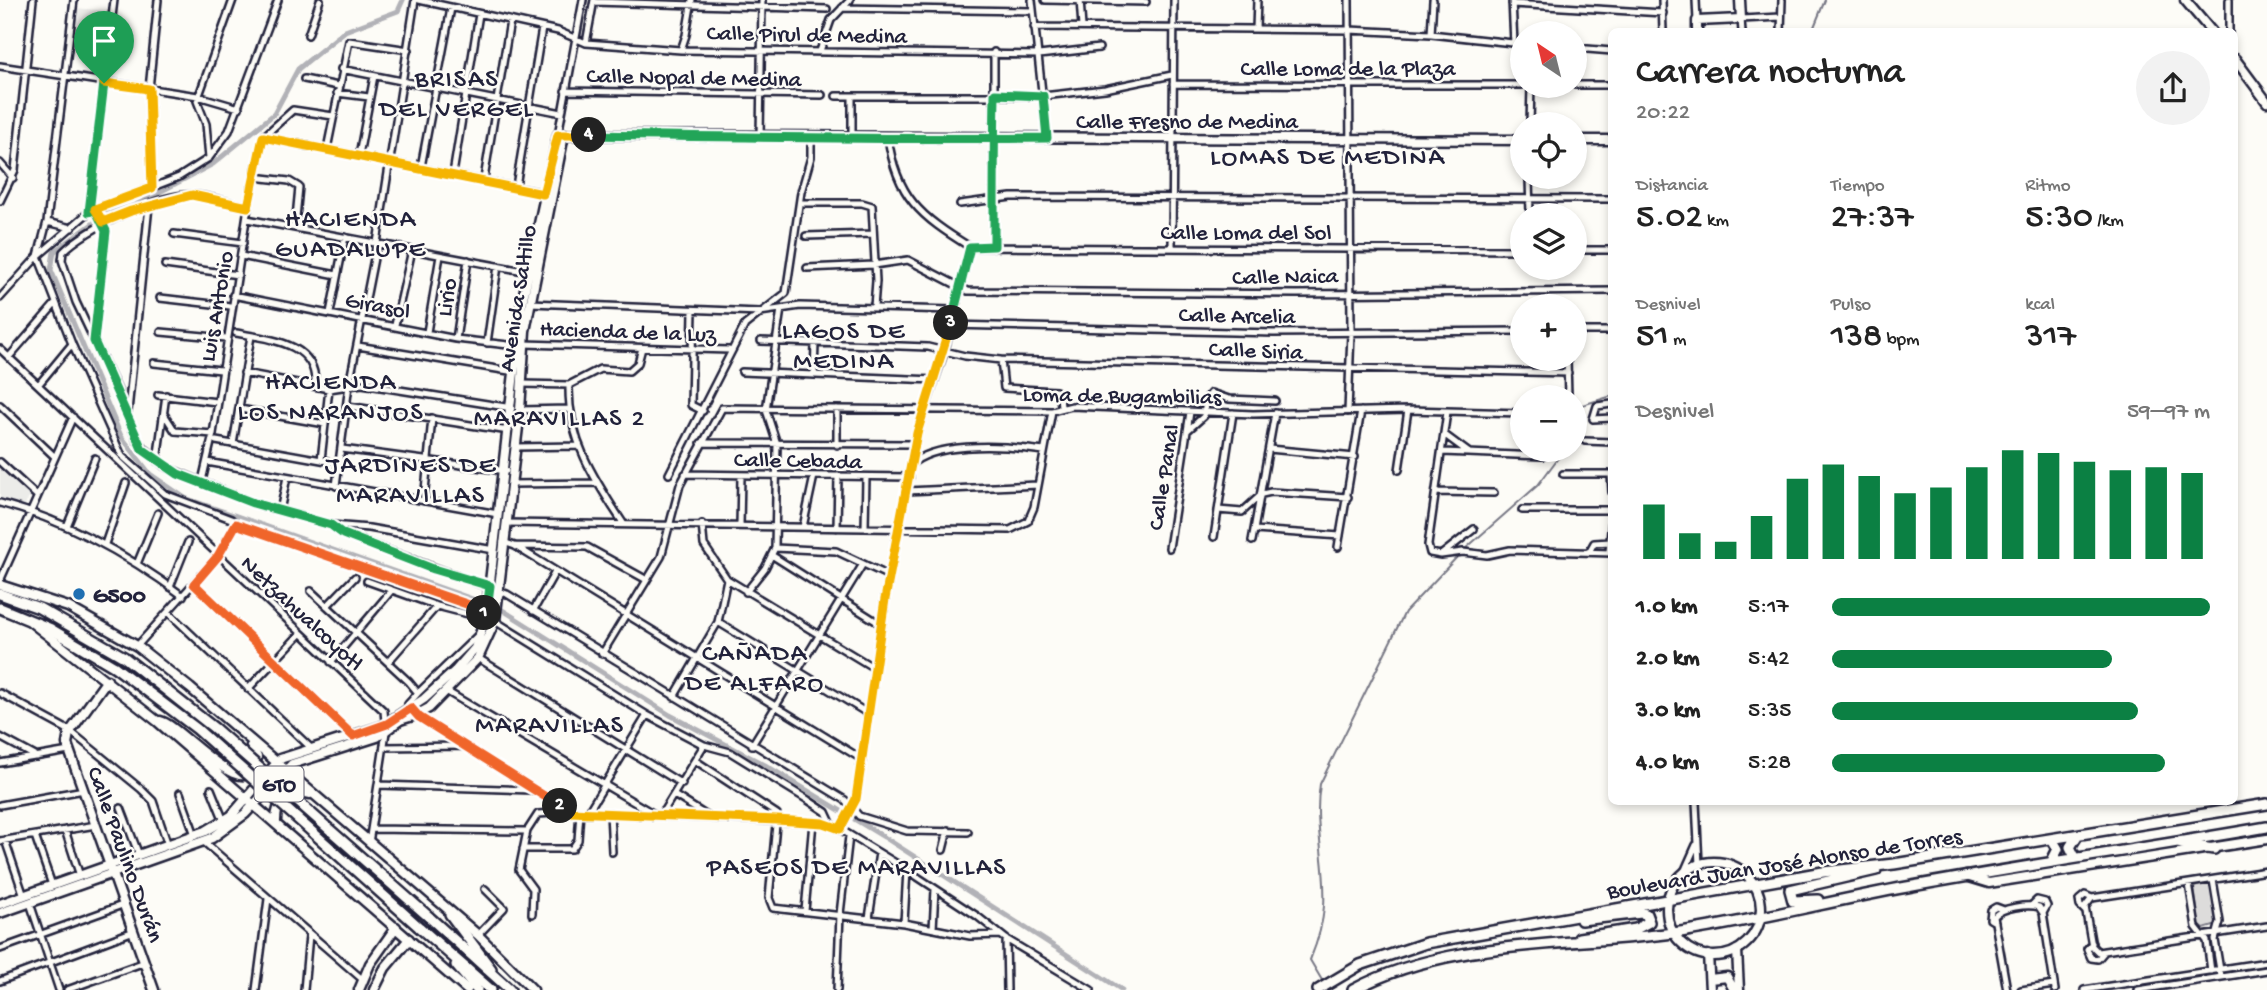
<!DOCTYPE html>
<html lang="es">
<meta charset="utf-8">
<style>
body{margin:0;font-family:"Gochi Hand",sans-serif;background:#f2f2f2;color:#222;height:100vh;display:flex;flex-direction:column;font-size:26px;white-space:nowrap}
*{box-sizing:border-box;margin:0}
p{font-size:23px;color:#767676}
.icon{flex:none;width:38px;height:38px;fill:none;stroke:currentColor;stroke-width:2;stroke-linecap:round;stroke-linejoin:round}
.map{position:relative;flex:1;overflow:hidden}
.drawer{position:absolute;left:1608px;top:28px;width:630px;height:777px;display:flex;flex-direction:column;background:#fff;border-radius:10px;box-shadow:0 4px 10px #0003}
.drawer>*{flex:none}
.needle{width:46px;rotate:325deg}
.fabs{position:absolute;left:1510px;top:21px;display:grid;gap:14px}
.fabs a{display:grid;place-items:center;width:77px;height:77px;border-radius:50%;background:#fff;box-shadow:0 4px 10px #0003;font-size:35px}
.pin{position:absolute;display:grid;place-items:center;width:60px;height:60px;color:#fff;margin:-72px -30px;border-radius:50% 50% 50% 0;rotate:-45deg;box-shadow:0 0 7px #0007}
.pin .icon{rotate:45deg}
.km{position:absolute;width:35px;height:35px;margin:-18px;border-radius:50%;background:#222;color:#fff;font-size:19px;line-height:35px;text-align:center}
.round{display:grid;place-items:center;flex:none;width:74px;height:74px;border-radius:37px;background:#f2f2f2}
.summary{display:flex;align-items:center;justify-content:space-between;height:119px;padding:0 28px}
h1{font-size:38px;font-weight:600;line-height:52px}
.metrics{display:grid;grid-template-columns:repeat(3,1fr);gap:10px;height:119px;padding:7px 28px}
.metrics div{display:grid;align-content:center}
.metrics b{font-size:35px;font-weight:600}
.metrics small{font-size:19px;font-weight:400}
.metrics p{font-size:19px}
.chart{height:196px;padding:14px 28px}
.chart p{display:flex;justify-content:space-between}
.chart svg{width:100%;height:126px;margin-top:7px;stroke:#0b8043;stroke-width:6}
ul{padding:0 28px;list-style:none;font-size:23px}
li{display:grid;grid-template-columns:112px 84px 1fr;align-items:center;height:52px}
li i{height:18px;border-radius:9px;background:#0b8043}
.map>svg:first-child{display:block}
.built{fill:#ecece9}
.green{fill:#dddcdb;stroke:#807f8b;stroke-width:2}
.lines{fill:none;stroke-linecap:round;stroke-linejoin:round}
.stream{stroke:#787885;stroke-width:2}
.canal{stroke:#b2b2b7;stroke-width:5}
.street-casing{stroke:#22223b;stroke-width:10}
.secondary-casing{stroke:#22223b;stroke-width:13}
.primary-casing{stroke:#22223b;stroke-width:14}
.street{stroke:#fdfcf7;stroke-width:5}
.secondary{stroke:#fdfcf7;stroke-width:8}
.primary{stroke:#fdfcf7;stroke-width:9}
.primary-bridge-casing{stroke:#22223b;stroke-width:14;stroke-linecap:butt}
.primary-bridge{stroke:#fdfcf7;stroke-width:9}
.split-1-casing{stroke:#fff;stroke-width:14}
.split-2-casing{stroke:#fff;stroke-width:14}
.split-3-casing{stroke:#fff;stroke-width:14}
.split-4-casing{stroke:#fff;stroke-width:14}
.split-5-casing{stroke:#fff;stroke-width:14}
.split-1{stroke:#22a559;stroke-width:9}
.split-2{stroke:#f0652b;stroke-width:9}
.split-3{stroke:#f5b400;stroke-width:9}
.split-4{stroke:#22a559;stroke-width:9}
.split-5{stroke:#f5b400;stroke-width:9}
.poi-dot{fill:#1f6fb2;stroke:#fdfcf7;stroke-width:2.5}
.labels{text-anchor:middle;stroke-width:5;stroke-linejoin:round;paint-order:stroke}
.shield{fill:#fdfcf7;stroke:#646373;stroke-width:2}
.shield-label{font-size:21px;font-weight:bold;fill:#22223b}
.street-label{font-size:23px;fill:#22223b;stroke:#fdfcf7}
.poi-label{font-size:23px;font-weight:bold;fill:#22223b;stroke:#fdfcf7;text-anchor:start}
.quarter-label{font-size:26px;letter-spacing:2px;fill:#22223b;stroke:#fdfcf7}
</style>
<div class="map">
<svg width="2267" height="990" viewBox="0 0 2267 990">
<rect width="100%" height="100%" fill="#fdfcf7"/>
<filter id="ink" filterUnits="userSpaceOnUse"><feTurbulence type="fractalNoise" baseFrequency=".0143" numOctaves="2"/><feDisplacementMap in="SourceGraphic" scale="14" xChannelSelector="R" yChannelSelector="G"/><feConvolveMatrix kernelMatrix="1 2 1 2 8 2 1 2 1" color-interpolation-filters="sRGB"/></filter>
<g filter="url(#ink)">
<path class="built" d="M76,8L108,11L103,54L72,48Z
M0,466L31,495L24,506L0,498Z"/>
<path class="green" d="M2207,883L2212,887L2217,925L2204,929L2199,925L2194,887Z"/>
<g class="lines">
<path class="stream" d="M1812,32L1825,0
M1575,419L1579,406L1612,396
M1464,550L1538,485L1564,450
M1323,982L1310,960C1317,943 1323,925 1324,906C1327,864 1313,827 1320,784L1405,612L1458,556"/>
<path class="canal" d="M403,0L398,11L345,31L298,69L274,114L213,164L135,205L106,214L54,252L51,270L121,436L150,474L185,498L501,609L670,715L765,765L884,837L1122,990"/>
<g class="street-casing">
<path id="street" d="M419,0L558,31L586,43L681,50L1039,55L1099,48
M1032,0L1047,138
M1045,0L1146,2
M1080,0L1082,27
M1512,0L1514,44
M1662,0L1663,32
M1696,0L1697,21
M594,2L827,9
M1512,4L1663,13
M842,8L1033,11
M1034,27L1349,30L1431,34L1522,44
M1256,29L1257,0
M1742,32L1741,19L1781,17
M1781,32L1782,0
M2229,32V0
M1431,34L1433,0
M308,35L320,0
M586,43L594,0
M1575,48L1612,51
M681,50L686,35L692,0
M820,51L831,20L850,0
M0,66L198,96L239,108
M341,69L562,113
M304,79L338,86
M1173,84L1522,85
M1575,85H1612
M565,91L822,95
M337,93L369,97
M836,96H1043L1105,89L1172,75
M1530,124L1531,86
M558,135L583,0
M263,137L543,193
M263,137L293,110L333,116
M760,137L762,0
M852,137V97
M888,137C896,197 921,217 970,247
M327,149L349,41L409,50
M359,155L374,76
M209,158L206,124L197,101L233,0
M0,163L13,178
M421,167L451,8
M453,174L479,14
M254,177L289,181L299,187L295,228
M1529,177L1530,215
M484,179L510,21
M516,186L542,28
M152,188L149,89L158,0
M0,201L15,170L33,0
M800,203H862L872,206L876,281L874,307
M960,204L1011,197L1612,199
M248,207C231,203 212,197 195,195C162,192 86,228 63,252L62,260L76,302L119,393L137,441L164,466L253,503L331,525L369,528L494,550
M89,212L114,0
M247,219L529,272
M47,222L72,228
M174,234L243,243
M806,236L873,234
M994,246V52
M970,247L1522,250
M1172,248L1174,0
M1575,250H1612
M38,256L72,344L122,456L165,494L231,519L236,524L218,556L137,646
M38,256L47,222L74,0
M241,256L337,275
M165,265L238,275
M807,268L874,265L908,260L968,291L1297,294L1612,291
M233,295L456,339L517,346
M0,298L38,256L89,212L179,177L209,158L229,131L278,0
M160,298L230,306
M530,303L760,312L800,306L953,310
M693,310L691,405L703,411
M330,313L345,237
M395,325L412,250
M951,325L1274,333L1522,331
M1575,331H1612
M161,332L226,338
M427,332L440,256
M236,333C268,339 318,342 315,386
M456,339L468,260
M94,341L106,231L95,210
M761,341L928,347L965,356L1001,360L1568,373
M487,343L498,266
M524,344L729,350
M358,346L515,372
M0,349L384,711L386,732L369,843
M9,357L56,303
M1567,359L1568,397
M1001,360L1004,388L1056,391L1060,395L1061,407
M154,363L221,370
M742,372L935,380
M244,373L329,389L362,384L512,408
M814,375L815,344
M39,384L72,344
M522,384L569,385L600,369L629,371L638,363L642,348
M569,385C568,440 594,479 623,523
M158,395L217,402
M1612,404L1597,406L1593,419L1612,418
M0,405L54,456
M348,406L509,431
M240,409L325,424
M520,410L569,409
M128,411L149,206
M1348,412L1351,332L1349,0
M1447,412L1428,545L1430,553L1441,555L1474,529
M164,414L175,431
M175,431L213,434
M1187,431L1204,416L1206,399L1211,393L1229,399L1275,401
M1445,435L1468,452
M216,441L327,461
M1585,441L1612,442
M701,443L915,444
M233,444L251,336
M837,445V409
M515,447L578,446
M342,449L506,471
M1269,449L1355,457
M1443,452L1543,456
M321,460L329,389
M157,461L166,395
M0,462L37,496
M207,462L498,514
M914,462C942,441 1010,446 1044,451
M1399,470L1408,410
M669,474L745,325L786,293L801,192L811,157V137
M685,474L910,477
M1563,474H1612
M1611,474L1612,492
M202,481L213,434L248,207L263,137
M511,484L597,483
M336,486L349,385L377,243L415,0
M907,491L1038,485
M1436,492L1494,493
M424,501L432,418
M0,503C68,521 127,554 183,596
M1218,510L1242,512L1262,494L1271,492L1348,497
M1522,510H1612
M280,511L287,477
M506,523L1010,530L1028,521L1034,507L1052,411
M236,524L478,608L486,617
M702,524L704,545L727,579L874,668
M331,525L343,534L507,594L845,800L859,816L907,831L968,832
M67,526L95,458
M740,526L741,476
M803,527L814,476
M837,528L838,476
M865,528L866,477
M1255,530L1340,536
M1214,537L1233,413
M1252,541L1275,413
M503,542L515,546L860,758
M105,544L126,483
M515,546L587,547L647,580
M1338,547L1361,411
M775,548L836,551L889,576
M1169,548L1190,412
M1589,552L1594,543L1610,542
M1609,552L1612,520
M1441,555L1463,552L1487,555L1510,550L1612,553
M773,556L882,625
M137,564L158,513
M0,581L73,417
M367,581L437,606L495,621L647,715L704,745L730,752L808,800L826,812L832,825
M194,584L353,736
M170,587L188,542
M311,591L409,682L418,693L408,704L416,715L567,810
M746,592L765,568L775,548L777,444L766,410L781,309
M327,606L355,577
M533,611L555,572
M169,613L311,748
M718,622L867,713
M602,654L661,557L680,485L722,408L1052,411L1072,406L1253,414L1408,410L1522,413
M478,658L682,784
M331,662L392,590
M388,662L437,606
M248,689L301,633
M446,691L654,814
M0,693L70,731L141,789L153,801L168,845
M418,693L479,634
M674,697L718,622L727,579
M0,737L37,757
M752,745L863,564
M384,747L464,746
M696,761L777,814L769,898L773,908L904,923L970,936L1001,935
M0,763L69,751
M379,785L532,790
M211,789L224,821
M180,793L195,835
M674,795L707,816
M1696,802L1699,865
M0,805L84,790
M121,808L139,855
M588,812L647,715
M610,813L612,852
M661,815L704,745
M373,829L527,831
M840,829L856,799L885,599L917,433L945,350L970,247
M65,830L80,876
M35,836L52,885
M5,840L24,896
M0,841L96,825
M204,842L362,979
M523,849H572L578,840L580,812
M943,850L948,830
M2267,871L2092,898L2085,907L2092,946L2098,952L2267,926
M1684,872L1696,845
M2213,880L2220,922L2215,940L2221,976
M2189,884L2196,927L2207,941L2211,971
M30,903L59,990
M2032,905L2037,900L2045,902L2047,906L2043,913
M805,911L813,822
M2085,911L2080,906L2079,900L2085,895L2092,898
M532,914L533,889L519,870L527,831L538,814L570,812L823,823L840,829L907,870L977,916L1006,939L1091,990
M869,918L879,853
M1995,922L1990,919L1991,910L1996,907L2004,910
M904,923L907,870
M933,929L935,889
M478,935L504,908L485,889
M1006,939L1007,990
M2092,943L2087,949L2091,958L2098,959L2104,952
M0,949L125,904
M0,981L134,931
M67,990L145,962
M256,990L268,899
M304,990L309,935
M837,990L840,914L849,836
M2007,990L1994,917C2001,907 2028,904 2039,907L2043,913L2055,990
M2021,990L2054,985
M2084,990L2267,962
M2138,990L2267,970"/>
</g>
<g class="secondary-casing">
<path id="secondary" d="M2185,0L2212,32
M1697,32V21L1741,19L1740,0
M2235,59L2267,102
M1575,140H1612
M0,585L68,607L137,646L190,688L478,935L533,990
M31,622L157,721L467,990
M107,680L69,733L67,744L154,990
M160,721C181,725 250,812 257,757L251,746
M276,824C275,802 288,787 310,794
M1667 909a47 47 0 1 1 94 0a47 47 0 1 1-94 0Z
M1966,876L1989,883L2267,839
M0,904L206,831L231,816L280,759L383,726L424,699L455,671L475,648L486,617L522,303L558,135L1522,140
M0,913L212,838L245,814L292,764L377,737L400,720L416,715L429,708L478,658L495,621L520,410L525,331L564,135
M1737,950L1739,990
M1708,955L1710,990
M1710,979L1727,977L1734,990
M359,990L370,964L396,927
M374,990L385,968L409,939"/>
</g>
<g class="primary-casing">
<path id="primary" d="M0,594L39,608L124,657
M0,608L51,629L115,667
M2052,839L2058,849L2052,861
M2182,844L2214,849
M2075,857L2070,847L2077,836
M1818,900L1793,901L1790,890L1876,870
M450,914L491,969
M429,917L510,990
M419,927L491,990
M1579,938L1636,929L1649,922L1646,914L1641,913L1581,920
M456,965L477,990
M1318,990L1360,965L1426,943L1823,872L1894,864L2267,804
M1353,990C1449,938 1568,947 1673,933C1752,922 1829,901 1907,887C2027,865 2147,848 2267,827"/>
</g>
<use href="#street" class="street"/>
<use href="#secondary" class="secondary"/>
<use href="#primary" class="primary"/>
<g class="primary-bridge-casing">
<path id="primary-bridge" d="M124,657L214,728L429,917
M115,667L197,729L419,927"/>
</g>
<use href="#primary-bridge" class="primary-bridge"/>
</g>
</g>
<g class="lines" filter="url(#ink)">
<g class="split-1-casing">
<path id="split-1" d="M104,83L89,212L95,209L106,231L94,341L142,449L178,474L253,503L331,525L343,534L433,569L490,586L486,617L484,613"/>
</g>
<g class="split-2-casing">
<path id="split-2" d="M484,613L478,608L236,524L218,556L194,584L353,736L387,724L411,708L419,717L560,806"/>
</g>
<g class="split-3-casing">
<path id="split-3" d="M560,806L570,812L777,820L823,823L840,829L856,799L885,599L917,433L951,323"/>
</g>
<g class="split-4-casing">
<path id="split-4" d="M589,135C741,137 894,140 1047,138L1043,96L995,94C994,145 994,195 994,246L970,247L951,323"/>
</g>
<g class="split-5-casing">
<path id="split-5" d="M104,83L149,89L152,188L95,209L103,222L131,211L192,195L248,207L263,137L543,194L558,135H589"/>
</g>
<use href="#split-1" class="split-1"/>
<use href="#split-2" class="split-2"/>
<use href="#split-3" class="split-3"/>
<use href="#split-4" class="split-4"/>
<use href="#split-5" class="split-5"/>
</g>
<circle class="poi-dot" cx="79" cy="594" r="7"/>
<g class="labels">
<rect class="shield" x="254.5" y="766.5" width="49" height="35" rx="5"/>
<g class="shield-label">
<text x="279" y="791">GTO</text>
</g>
<g class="street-label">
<text transform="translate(807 33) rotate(1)" y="8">Calle Pirul de Medina</text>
<text x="1348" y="75">Calle Loma de la Plaza</text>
<text transform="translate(694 76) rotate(1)" y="8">Calle Nopal de Medina</text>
<text x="1187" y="128">Calle Fresno de Medina</text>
<text x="1246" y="239">Calle Loma del Sol</text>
<text transform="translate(1285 275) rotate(-1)" y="8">Calle Naica</text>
<text transform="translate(445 297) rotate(-81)" y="8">Lirio</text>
<text transform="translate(516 298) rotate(-81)" y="8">Avenida Saltillo</text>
<text transform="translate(378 304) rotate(11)" y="8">Girasol</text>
<text transform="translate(215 306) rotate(-80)" y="8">Luis Antonio</text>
<text transform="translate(1237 314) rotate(1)" y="8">Calle Arcelia</text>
<text transform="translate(628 330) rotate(2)" y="8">Hacienda de la Luz</text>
<text transform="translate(1256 349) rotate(2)" y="8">Calle Siria</text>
<text transform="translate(1122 394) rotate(1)" y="8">Loma de Bugambilias</text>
<text transform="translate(798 459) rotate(1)" y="8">Calle Cebada</text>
<text transform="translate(1162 477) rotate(-81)" y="8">Calle Panal</text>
<text transform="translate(303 612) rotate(43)" y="8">Netzahualcoyotl</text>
<text transform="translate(127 854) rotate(70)" y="8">Calle Paulino Durán</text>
<text transform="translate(1784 862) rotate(-9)" y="8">Boulevard Juan José Alonso de Torres</text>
</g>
<g class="poi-label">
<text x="93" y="602">G500</text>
</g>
<g class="quarter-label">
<text x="457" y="86">BRISAS<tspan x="457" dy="30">DEL VERGEL</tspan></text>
<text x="1328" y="164">LOMAS DE MEDINA</text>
<text x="351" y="226">HACIENDA<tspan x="351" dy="30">GUADALUPE</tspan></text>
<text x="844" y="338">LAGOS DE<tspan x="844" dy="30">MEDINA</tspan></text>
<text x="331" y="389">HACIENDA<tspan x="331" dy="30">LOS NARANJOS</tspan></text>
<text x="560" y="425">MARAVILLAS 2</text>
<text x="411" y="472">JARDINES DE<tspan x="411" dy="30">MARAVILLAS</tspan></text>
<text x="755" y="660">CAÑADA<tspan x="755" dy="30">DE ALFARO</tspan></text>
<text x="550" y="732">MARAVILLAS</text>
<text x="857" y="874">PASEOS DE MARAVILLAS</text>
</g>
</g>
</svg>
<div class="fabs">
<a><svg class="needle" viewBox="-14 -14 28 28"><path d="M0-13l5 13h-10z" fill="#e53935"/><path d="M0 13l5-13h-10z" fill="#767676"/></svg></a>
<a><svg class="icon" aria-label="locate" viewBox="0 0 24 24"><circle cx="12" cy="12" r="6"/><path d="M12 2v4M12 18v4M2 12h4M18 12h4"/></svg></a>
<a><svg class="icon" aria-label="layers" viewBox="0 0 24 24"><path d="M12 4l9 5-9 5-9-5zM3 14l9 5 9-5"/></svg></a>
<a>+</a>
<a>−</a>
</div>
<div class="pin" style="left:104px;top:83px;background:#1e9e55"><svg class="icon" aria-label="arrive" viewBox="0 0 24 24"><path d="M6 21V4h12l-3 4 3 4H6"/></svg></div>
<b class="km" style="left:484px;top:613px">1</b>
<b class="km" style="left:560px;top:806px">2</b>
<b class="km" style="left:951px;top:323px">3</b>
<b class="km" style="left:589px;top:135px">4</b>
<section class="drawer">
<div class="summary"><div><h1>Carrera nocturna</h1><p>20:22</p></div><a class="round"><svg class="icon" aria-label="share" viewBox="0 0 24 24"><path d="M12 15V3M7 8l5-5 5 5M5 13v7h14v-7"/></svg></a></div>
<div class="metrics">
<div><p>Distancia</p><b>5.02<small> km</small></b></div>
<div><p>Tiempo</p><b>27:37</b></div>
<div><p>Ritmo</p><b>5:30<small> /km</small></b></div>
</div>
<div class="metrics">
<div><p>Desnivel</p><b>51<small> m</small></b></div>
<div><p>Pulso</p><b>138<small> bpm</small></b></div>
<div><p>kcal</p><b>317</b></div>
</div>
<div class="chart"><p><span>Desnivel</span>59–97 m</p>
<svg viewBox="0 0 160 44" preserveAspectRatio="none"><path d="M5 44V25M15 44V35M25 44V38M35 44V29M45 44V16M55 44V11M65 44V15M75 44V21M85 44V19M95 44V12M105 44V6M115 44V7M125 44V10M135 44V13M145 44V12M155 44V14"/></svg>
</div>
<ul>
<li><b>1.0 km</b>5:17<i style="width:100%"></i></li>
<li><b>2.0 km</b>5:42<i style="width:74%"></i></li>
<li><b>3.0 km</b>5:35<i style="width:81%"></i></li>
<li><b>4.0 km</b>5:28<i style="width:88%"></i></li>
</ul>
</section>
</div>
